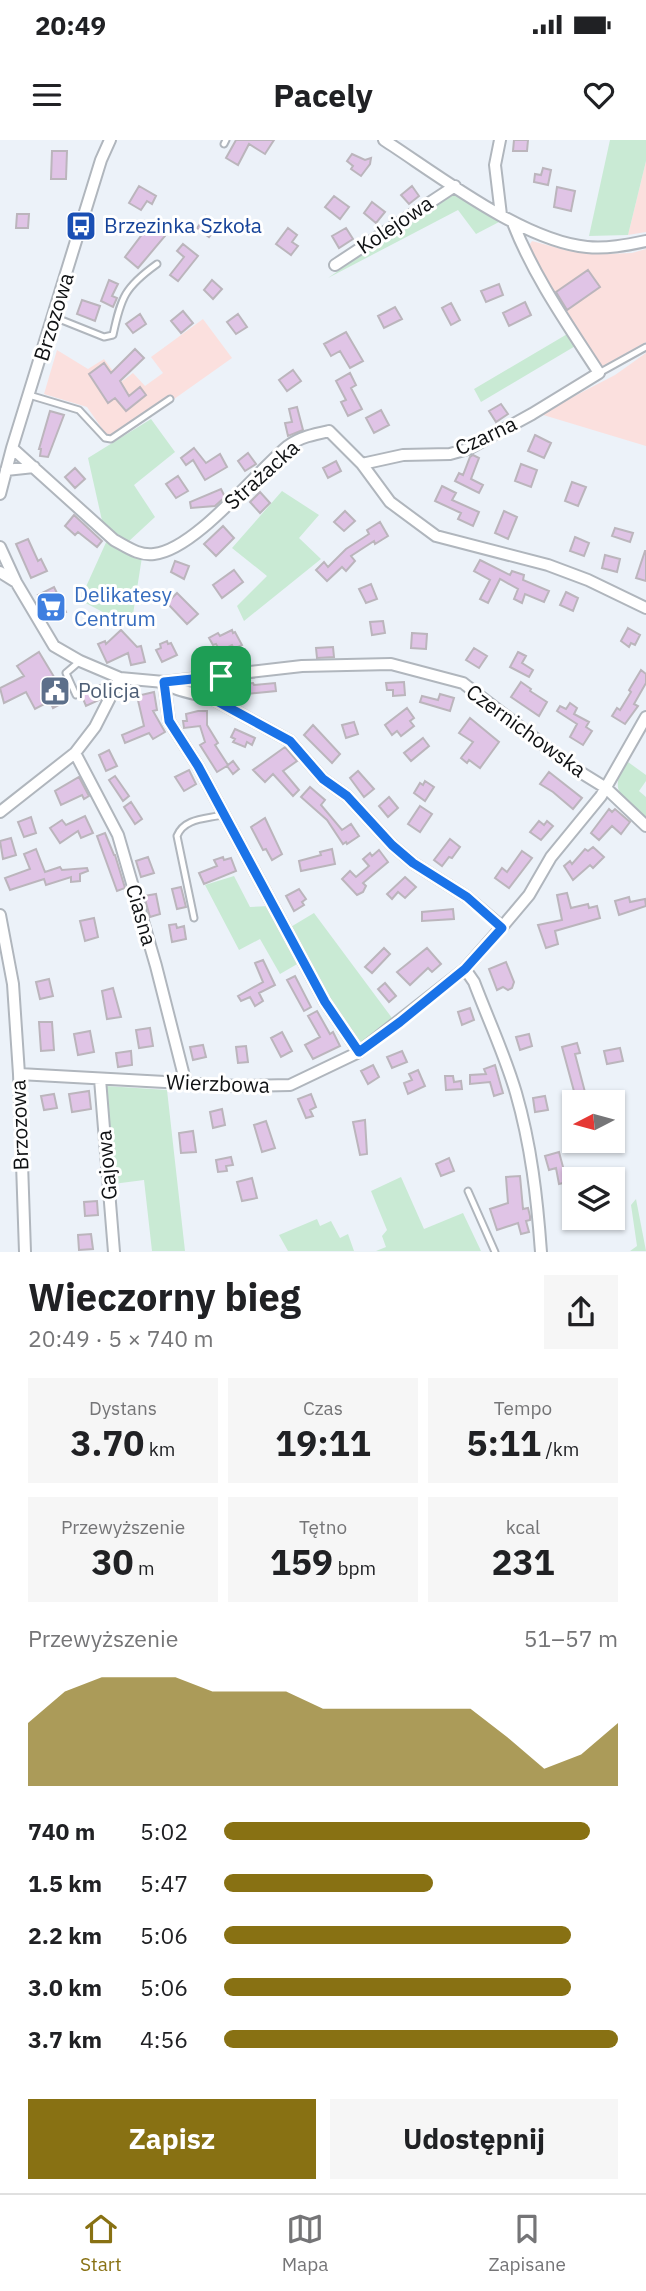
<!DOCTYPE html>
<html lang="pl">
<meta charset="utf-8">
<style>
body{margin:0;font-family:"IBM Plex Sans",sans-serif;background:#f6f6f6;color:#202124;height:100vh;display:flex;flex-direction:column;font-size:26px;white-space:nowrap}
*{box-sizing:border-box;margin:0}
p{font-size:23px;color:#757577}
.icon{flex:none;width:38px;height:38px;fill:none;stroke:currentColor;stroke-width:2;stroke-linecap:round;stroke-linejoin:round}
.map{position:relative;height:1112px;overflow:hidden}
.sheet{display:flex;flex-direction:column;background:#fff;flex:1}
.sheet>*{flex:none}
.needle{width:46px;rotate:264deg}
.tools{position:absolute;left:562px;top:950px;display:grid;gap:14px}
.tools a{display:grid;place-items:center;width:63px;height:63px;border-radius:0px;background:#fff;box-shadow:0 2px 5px #0004;font-size:35px}
.pin{position:absolute;display:grid;place-items:center;width:60px;height:60px;color:#fff;margin:-30px;border-radius:14px;box-shadow:0 4px 10px #0006}
.round{display:grid;place-items:center;flex:none;width:74px;height:74px;border-radius:0px;background:#f6f6f6}
.headline{display:flex;align-items:center;justify-content:space-between;height:119px;padding:0 28px}
h1{font-size:38px;font-weight:700;line-height:52px}
.stats{display:grid;grid-template-columns:repeat(3,1fr);gap:10px;height:119px;padding:7px 28px}
.stats div{display:grid;align-content:center;border-radius:0px;background:#f6f6f6;text-align:center}
.stats b{font-size:35px;font-weight:700}
.stats small{font-size:19px;font-weight:400}
.stats p{font-size:19px}
.chart{height:196px;padding:14px 28px}
.chart p{display:flex;justify-content:space-between}
.chart svg{width:100%;height:126px;margin-top:7px;fill:#887113;opacity:.7}
.button{display:flex;gap:14px;margin-top:auto;padding:14px 28px}
.button a{flex:1;height:80px;border-radius:0px;background:#887113;color:#fff;font-size:28px;font-weight:700;line-height:80px;text-align:center}
.button a+a{background:#f6f6f6;color:#202124}
ul{padding:0 28px;list-style:none;font-size:23px}
li{display:grid;grid-template-columns:112px 84px 1fr;align-items:center;height:52px}
li i{height:18px;border-radius:9px;background:#887113}
.status{display:flex;justify-content:space-between;align-items:center;height:49px;padding:0 35px;background:#fff;direction:ltr}
.status svg{height:19px;fill:currentColor}
header{display:flex;justify-content:space-between;align-items:center;height:91px;padding:0 28px;background:#fff;font-size:32px;font-weight:700}
.menu{display:flex;justify-content:space-around;align-items:center;height:98px;border-top:2px solid #e0e0e0;background:#fff;font-size:19px;color:#757577}
.menu a{display:grid;justify-items:center;gap:4px}
.menu .selected{color:#887113}
.map>svg:first-child{display:block}
.industrial{fill:#fbe0de}
.green{fill:#c9ead4}
.building{fill:#e0c4e6;stroke:#bbb5bc;stroke-width:2}
.lines{fill:none;stroke-linecap:round;stroke-linejoin:round}
.service-casing{stroke:#b0b6bd;stroke-width:9}
.minor-casing{stroke:#b0b6bd;stroke-width:14}
.service{stroke:#fff;stroke-width:5}
.minor{stroke:#fff;stroke-width:10}
.route-casing{stroke:#fff;stroke-width:14}
.route{stroke:#1a73e8;stroke-width:9}
.labels{text-anchor:middle;stroke-width:6;stroke-linejoin:round;paint-order:stroke}
.street-label{font-size:21px;fill:#0f1113;stroke:#fff}
.transit-label{font-size:21px;fill:#164399;stroke:#fff;text-anchor:start}
.shop-label{font-size:21px;fill:#366cbe;stroke:#fff;text-anchor:start}
.service-label{font-size:21px;fill:#4e5e75;stroke:#fff;text-anchor:start}
</style>
<div class="status"><b>20:49</b><svg viewBox="0 0 49 12"><path d="M0 12V9h3v3zM5 12V6h3v6zM10 12V3h3v9zM15 12V0h3v12zM26 1h20v11H26zM47 4h2v5h-2z"/></svg></div>
<header><svg class="icon" aria-label="menu" viewBox="0 0 24 24"><path d="M4 6h16M4 12h16M4 18h16"/></svg>Pacely<svg class="icon" aria-label="heart" viewBox="0 0 24 24"><path d="M12 20l-8-8c-3-5 5-10 8-4 3-6 11-1 8 4z"/></svg></header>
<div class="map">
<svg width="646" height="1112" viewBox="0 0 646 1112">
<rect width="100%" height="100%" fill="#ecf2f9"/>
<path class="industrial" d="M646,21V92L628,95Z
M532,101L569,111L604,114L632,113L646,109V202L601,227L552,154L528,107Z
M203,179L232,218L112,303L87,267L44,254L57,210L88,229L104,219L121,242L133,233L145,246L163,233L151,217Z
M646,213V306L540,274L615,235Z"/>
<path class="green" d="M610,0H646V21L628,95L589,96Z
M452,52L499,82L476,94L458,70L328,138Z
M569,193L577,205L481,262L474,249Z
M151,279L175,312L134,345L155,377L128,402L103,385L88,318Z
M282,351L319,375L299,398L321,419L244,481L237,466L267,436L232,408Z
M108,398L142,417L131,487L80,460Z
M628,622L646,635V641L639,651L646,657V679C625,659 605,651 628,622Z
M234,736L250,767L270,766L299,823L280,834L260,799L239,810L205,745Z
M314,773L392,878L364,903L357,900L330,863L289,788Z
M106,946L167,950L185,1111H152L144,1040L113,1044Z
M401,1037L424,1089L463,1073L481,1111H376L386,1107L382,1096L387,1090L371,1051Z
M636,1059L646,1111H630L637,1106L631,1065Z
M317,1079L320,1086L331,1081L340,1098L348,1094L354,1111H288L279,1095Z"/>
<path class="building" d="M236,0H274L265,14L249,4L238,25L226,18Z
M514,0H528L527,11H513Z
M52,11H67L66,39H51Z
M352,14L365,20L371,18L370,24L361,36L351,29L353,26L347,21Z
M543,28L551,30L548,45L534,42L535,34L541,35Z
M139,46L156,56L152,64L147,61L141,70L129,63Z
M412,46L419,56L409,64L401,55Z
M557,47L575,51L571,71L554,67Z
M334,56L349,67L340,79L325,67Z
M372,62L385,72L376,83L364,73Z
M17,74H29L28,88H16Z
M206,76L218,86L209,97L197,88Z
M150,84L165,96L138,128L125,117Z
M288,88L297,95L292,102L298,106L291,115L276,104Z
M346,88L353,99L339,108L332,96Z
M183,104L198,116L178,141L170,135L184,117L177,111Z
M588,130L600,147L567,170L556,152Z
M109,140L118,144L112,156L117,158L113,167L101,161Z
M212,140L222,149L213,159L204,150Z
M499,144L503,155L486,162L481,151Z
M82,160L100,166L95,181L77,174Z
M525,162L531,175L509,186L503,173Z
M451,163L460,180L451,185L442,168Z
M395,167L402,179L384,188L378,176Z
M183,171L193,183L181,193L171,181Z
M140,174L146,184L133,193L126,184Z
M238,174L247,187L236,194L227,182Z
M346,192L363,221L350,228L340,211L331,216L324,204Z
M135,209L144,218L120,241L129,256L140,247L146,255L126,271L115,258L108,263L89,234L104,223L111,233Z
M293,230L301,241L287,251L279,240Z
M350,233L356,245L351,248L362,269L348,276L341,262L346,260L336,241Z
M501,264L508,274L496,282L489,271Z
M297,267L303,290L288,296L285,283L292,282L289,269Z
M381,270L389,285L374,293L366,278Z
M50,271L64,275L48,317L40,316L41,309H39Z
M535,295L551,303L544,318L528,311Z
M194,308L206,323L220,314L227,327L205,340L193,320L186,325L181,318Z
M248,313L256,324L245,331L238,321Z
M473,315L479,318L471,339L483,345L479,353L455,341L459,333L463,335L470,317Z
M336,321L341,331L328,338L323,328Z
M521,324L537,330L531,347L515,341Z
M75,328L85,339L75,348L65,337Z
M178,336L188,351L176,358L166,344Z
M572,342L586,347L578,366L565,361Z
M442,346L456,353L452,360L479,372L473,386L458,379L461,373L435,361Z
M221,349L225,357L215,366L191,368L190,362Z
M260,352L270,363L260,373L250,362Z
M345,371L355,381L344,391L334,382Z
M504,371L517,377L508,399L495,393Z
M74,375L102,401L97,407L78,392L75,395L65,386Z
M380,382L388,396L375,404L374,401L351,416L355,421L346,431L342,427L327,441L316,430L324,422L328,427L346,409L369,394L367,390Z
M223,386L234,398L216,416L204,404Z
M615,388L633,393L630,402L612,396Z
M575,397L589,403L584,416L570,411Z
M28,399L38,421L41,419L47,431L31,438L16,404Z
M645,411H646V441L636,438Z
M605,415L620,419L617,432L602,428Z
M480,420L510,435L512,431L524,435L523,440L549,451L544,462L525,454L522,463L514,459L518,449L500,439L488,463L480,459L490,440L474,431Z
M175,421L189,426L184,439L171,432Z
M234,430L243,442L222,458L213,445Z
M371,444L377,459L366,463L359,449Z
M54,447L66,472L50,479L38,455Z
M566,452L578,458L573,471L560,465Z
M177,453L198,474L187,484L167,463Z
M383,481L385,493L372,495L370,482Z
M628,488L640,495L635,505L631,503L629,507L621,501Z
M121,490L137,507L141,506L145,522L131,525L128,513L107,523L98,504L105,501L106,504Z
M232,490L233,493L235,492L242,505L234,509L232,505L220,511L216,504L213,505L209,498L218,493L220,496Z
M412,493L427,494L426,509L411,508Z
M167,501L168,504L171,503L177,515L162,522L156,510L161,508L160,504Z
M333,507L334,517L317,518L316,508Z
M474,508L487,516L479,528L466,520Z
M39,512L68,560L53,568L50,561L35,569L26,552L4,563L0,548L24,536L17,526Z
M518,512L526,516L522,523L533,530L529,537L510,527Z
M641,530L646,534V543L634,564L638,566L625,584L612,576L617,568L620,570L631,552L629,550Z
M404,542L405,555L393,556V550H387L386,543Z
M521,542L531,549L530,551L547,562L539,576L511,557Z
M253,543L254,545L275,543L276,551L236,555L230,559L226,553L238,544Z
M100,545L104,552L101,559L86,566L81,554Z
M154,552L157,570L153,571L165,592L153,599L149,593L125,603L122,595L144,586L137,556Z
M440,554L454,558L450,571L420,562L422,556L438,560Z
M570,563L577,568L574,574L589,582L586,587L592,591L583,605L570,597L577,584L557,571L560,566L566,569Z
M407,568L414,578L410,581L414,586L401,596L397,591L392,595L385,585Z
M198,571H207V585L218,603L215,605L228,625L233,621L239,629L233,634L227,626L217,632L200,605L205,602L200,586L184,588L183,581H187L186,574Z
M470,578L499,602L480,628L469,620L467,623L461,618L473,602L459,593Z
M354,582L358,594L346,598L342,585Z
M313,585L340,614L332,623L304,595Z
M235,589L255,598L252,605L247,602L245,607L233,602L235,599L231,597Z
M423,598L429,606L411,621L404,613Z
M285,607L297,621L283,631L299,650L293,656L273,634L265,642L253,630Z
M109,610L117,626L106,631L99,615Z
M189,630L196,644L184,651L175,637Z
M358,631L374,649L364,657L350,638Z
M549,632L582,658L573,669L553,652L540,644Z
M115,636L129,656L123,661L109,640Z
M79,637L89,656L84,659L82,655L61,665L55,651Z
M425,641L434,647L425,661L414,653L420,643L423,645Z
M310,647L325,660L321,665L342,690L351,684L359,696L347,704L346,702L343,704L327,680L301,657Z
M389,657L398,668L388,677L379,666Z
M131,662L142,679L135,684L124,667Z
M420,666L432,674L420,692L408,684Z
M609,669L612,672L615,669L630,682L621,694L612,686L599,700L591,693Z
M85,676L93,693L81,698L78,691L60,703L50,688L62,680L66,685Z
M31,677L36,693L24,697L18,682Z
M265,678L282,714L272,720L266,709L263,710L251,687Z
M539,681L544,685L547,681L553,686L541,700L530,692Z
M105,693L114,715H115L125,748L117,751L97,696Z
M11,698L16,715L3,719L0,701Z
M450,699L460,707L452,718L449,717L442,726L434,720Z
M593,707L604,717L593,728L590,725L573,740L564,726L570,721L572,724L585,709L588,711Z
M36,709L45,732L60,727L62,730L87,728L88,731L80,734V741L71,742V737L46,745L44,739L10,750L5,738L30,729L24,714Z
M332,709L335,724L301,731L299,721L321,715L320,712Z
M379,710L388,722L363,743L366,746L363,752L357,755L342,739L350,731L356,737L369,726L363,719L370,713L372,716Z
M522,711L532,718L509,748L495,738L502,728L507,732Z
M148,717L154,733L141,737L136,721Z
M223,717L224,720L231,718L236,731L204,744L199,733L217,726L214,720Z
M405,737L416,747L405,758L398,752L392,759L387,754Z
M181,747L186,767L177,769L172,749Z
M299,749L306,759L302,762L304,765L294,771L286,756Z
M567,753L571,768L588,764L589,768L597,766L600,778L555,791L558,804L546,808L538,785L562,780L557,755Z
M156,754L160,774L150,777L144,756Z
M629,757L630,762L645,759L646,766L619,775L615,761Z
M453,769L454,779L422,781V772Z
M94,778L98,797L85,801L80,781Z
M176,784L177,788L184,786L186,799L172,802L169,785Z
M384,808L390,814L372,833L365,827Z
M427,808L441,824L432,832L428,828L410,845L397,832Z
M263,820L275,845L259,853L263,861L255,866L250,857L241,861L238,856L263,842L255,823Z
M506,822L514,842L512,848L508,850L503,847L497,850L489,829Z
M295,836L311,867L304,871L287,840Z
M49,839L53,856L40,859L36,842Z
M385,843L396,856L389,862L378,849Z
M113,848L121,877L107,879L102,851Z
M470,868L474,880L462,885L458,872Z
M317,871L330,894L333,892L340,906L313,919L305,905L320,897L308,876Z
M39,882H52L54,910L41,911Z
M150,888L153,906L139,908L136,890Z
M90,891L94,912L78,915L74,894Z
M282,892L292,911L281,917L271,898Z
M529,894L532,906L520,910L516,897Z
M577,903L580,913L575,914L585,952L575,955L562,907Z
M203,905L206,917L193,920L190,907Z
M246,906L248,922L238,923L236,907Z
M620,908L623,921L607,924L604,911Z
M131,911L132,925L118,927L116,913Z
M402,911L407,922L392,928L387,917Z
M373,925L379,937L368,944L361,931Z
M495,925L503,953L494,956L490,942L470,944V935L486,934L484,929Z
M418,930L425,946L408,954L404,943L412,940L409,934Z
M445,936H453L454,942L461,941L462,949L446,950Z
M89,951L91,969L72,972L69,954Z
M54,954L57,968L44,970L41,956Z
M311,954L316,967L310,970L313,976L306,978L298,959Z
M545,956L548,970L535,972L533,958Z
M222,969L225,985L213,988L210,972Z
M365,980L367,1014L360,1015L353,982Z
M266,981L275,1008L262,1012L254,985Z
M193,991L196,1012L181,1013L179,993Z
M559,1012L567,1042L559,1044L556,1028L549,1030L545,1016Z
M231,1017L233,1025L226,1026L227,1031L218,1032L216,1020Z
M449,1018L454,1031L441,1036L436,1024Z
M520,1036L523,1069L528,1068L530,1076V1080L526,1081L529,1092L521,1094L518,1083L497,1090L490,1069L508,1063L506,1037Z
M252,1038L257,1058L242,1061L237,1042Z
M97,1061L98,1075L85,1076L84,1062Z
M91,1094L93,1109L79,1110L78,1095Z"/>
<g class="lines">
<g class="service-casing">
<path id="service" d="M224,4L226,0
M54,177L104,197L113,195C121,157 125,147 157,124
M599,233L646,207
M29,255L79,270L105,298L111,299L170,259
M76,555L66,533L80,521
M194,778L177,696C184,678 206,679 222,675
M468,1051L495,1112"/>
</g>
<g class="minor-casing">
<path id="minor" d="M384,0C438,35 523,101 587,107C607,109 627,105 646,101
M500,0L495,25L501,75
M335,125L455,46
M12,308L114,400C127,407 139,416 154,414C195,410 256,332 288,306C300,297 315,294 329,291L362,324L390,362L436,396L548,425L588,440L646,468
M362,324L403,315L450,314L468,309L532,274L599,233C568,185 534,137 513,83
M6,330L34,327
M0,354L12,308L101,20L110,0
M0,407L16,442L54,506L80,521L120,538L164,542L302,526L391,524L463,543L572,627L606,648L646,686
M0,432L16,442
M221,536L213,559L290,601L323,639L347,656L392,705L413,723L467,757L502,787
M164,542L169,581L198,626L325,862L359,912
M164,542C176,552 197,553 213,559
M75,613L118,695L156,826L186,944
M0,672L75,613L95,587L120,538
M0,775L13,844L19,934L25,1112
M465,829L474,842C488,879 505,915 516,953C531,1005 537,1057 541,1112
M19,934L238,946L290,945L359,912L465,829L502,787L529,755L551,717L601,656L646,577
M100,939L114,1112"/>
</g>
<use href="#service" class="service"/>
<use href="#minor" class="minor"/>
</g>
<g class="lines">
<g class="route-casing">
<path id="route" d="M221,536L213,559L290,601L323,639L347,656L392,705L413,723L467,757L502,788L465,829L400,882L359,912L325,862L198,626L169,581L164,542Z"/>
</g>
<use href="#route" class="route"/>
</g>
<defs>
<g id="bus-square" transform="scale(1.575)"><rect x="-9" y="-9" width="18" height="18" rx="4" fill="#1a4fb4" stroke="#fff"/><path d="M-5-6H5V4H4V6H2V4H-2V6H-4V4H-5ZM-3.5-4V0h7V-4ZM-3.5 1.2v1.5H-2V1.2ZM2 1.2v1.5H3.5V1.2Z" fill="#fff"/></g>
<g id="supermarket-square" transform="scale(1.575)"><rect x="-9" y="-9" width="18" height="18" rx="4" fill="#3f7fe0" stroke="#fff"/><path d="M-6-5.5h2.5l.6 2H6L4.5 2H-2.5L-4.4-4H-6ZM-1.5 3.2a1.3 1.3 0 1 0 .1 0ZM3 3.2a1.3 1.3 0 1 0 .1 0Z" fill="#fff"/></g>
<g id="civic-square" transform="scale(1.575)"><rect x="-9" y="-9" width="18" height="18" rx="4" fill="#5c6f8a" stroke="#fff"/><path d="M-.6-6.5H3V-4.5H.6V-3L4-1V1h2V6H-6V1h2V-1L-.6-3ZM-1.2 2.5V6h2.4V2.5Z" fill="#fff"/></g>
</defs>
<g fill-rule="evenodd">
<use href="#bus-square" x="81" y="86"/>
<use href="#supermarket-square" x="51" y="467"/>
<use href="#civic-square" x="55" y="551"/>
</g>
<g class="labels">
<g class="street-label">
<text transform="translate(395 85) rotate(-34)" y="7">Kolejowa</text>
<text transform="translate(54 177) rotate(-73)" y="7">Brzozowa</text>
<text transform="translate(486 296) rotate(-25)" y="7">Czarna</text>
<text transform="translate(262 335) rotate(-42)" y="7">Strażacka</text>
<text transform="translate(526 591) rotate(36)" y="7">Czernichowska</text>
<text transform="translate(141 775) rotate(74)" y="7">Ciasna</text>
<text transform="translate(218 944) rotate(2)" y="7">Wierzbowa</text>
<text transform="translate(20 985) rotate(-92)" y="7">Brzozowa</text>
<text transform="translate(107 1025) rotate(-95)" y="7">Gajowa</text>
</g>
<g class="transit-label">
<text x="104" y="93">Brzezinka Szkoła</text>
</g>
<g class="shop-label">
<text x="74" y="462">Delikatesy<tspan x="74" dy="24">Centrum</tspan></text>
</g>
<g class="service-label">
<text x="78" y="558">Policja</text>
</g>
</g>
</svg>
<div class="tools">
<a><svg class="needle" viewBox="-14 -14 28 28"><path d="M0-13l5 13h-10z" fill="#e53935"/><path d="M0 13l5-13h-10z" fill="#757577"/></svg></a>
<a><svg class="icon" aria-label="layers" viewBox="0 0 24 24"><path d="M12 4l9 5-9 5-9-5zM3 14l9 5 9-5"/></svg></a>
</div>
<div class="pin" style="left:221px;top:536px;background:#1e9e55"><svg class="icon" aria-label="arrive" viewBox="0 0 24 24"><path d="M6 21V4h12l-3 4 3 4H6"/></svg></div>
</div>
<section class="sheet">
<div class="headline"><div><h1>Wieczorny bieg</h1><p>20:49 · 5 × 740 m</p></div><a class="round"><svg class="icon" aria-label="share" viewBox="0 0 24 24"><path d="M12 15V3M7 8l5-5 5 5M5 13v7h14v-7"/></svg></a></div>
<div class="stats">
<div><p>Dystans</p><b>3.70<small> km</small></b></div>
<div><p>Czas</p><b>19:11</b></div>
<div><p>Tempo</p><b>5:11<small> /km</small></b></div>
</div>
<div class="stats">
<div><p>Przewyższenie</p><b>30<small> m</small></b></div>
<div><p>Tętno</p><b>159<small> bpm</small></b></div>
<div><p>kcal</p><b>231</b></div>
</div>
<div class="chart"><p><span>Przewyższenie</span>51–57 m</p>
<svg viewBox="0 0 160 44" preserveAspectRatio="none"><path d="M0 44V22L10 11L20 6L30 6L40 6L50 11L60 11L70 11L80 17L90 17L100 17L110 17L120 17L130 27L140 38L150 33L160 22V44z"/></svg>
</div>
<ul>
<li><b>740 m</b>5:02<i style="width:93%"></i></li>
<li><b>1.5 km</b>5:47<i style="width:53%"></i></li>
<li><b>2.2 km</b>5:06<i style="width:88%"></i></li>
<li><b>3.0 km</b>5:06<i style="width:88%"></i></li>
<li><b>3.7 km</b>4:56<i style="width:100%"></i></li>
</ul>
<div class="button"><a>Zapisz</a><a>Udostępnij</a></div>
</section>
<nav class="menu">
<a class="selected"><svg class="icon" aria-label="home" viewBox="0 0 24 24"><path d="M3 11l9-7 9 7M6 9v11h12V9"/></svg>Start</a>
<a><svg class="icon" aria-label="map" viewBox="0 0 24 24"><path d="M3 6l6-2 6 2 6-2v14l-6 2-6-2-6 2zM9 4v14M15 6v14"/></svg>Mapa</a>
<a><svg class="icon" aria-label="saved" viewBox="0 0 24 24"><path d="M7 4h10v16l-5-4-5 4z"/></svg>Zapisane</a>
</nav>
